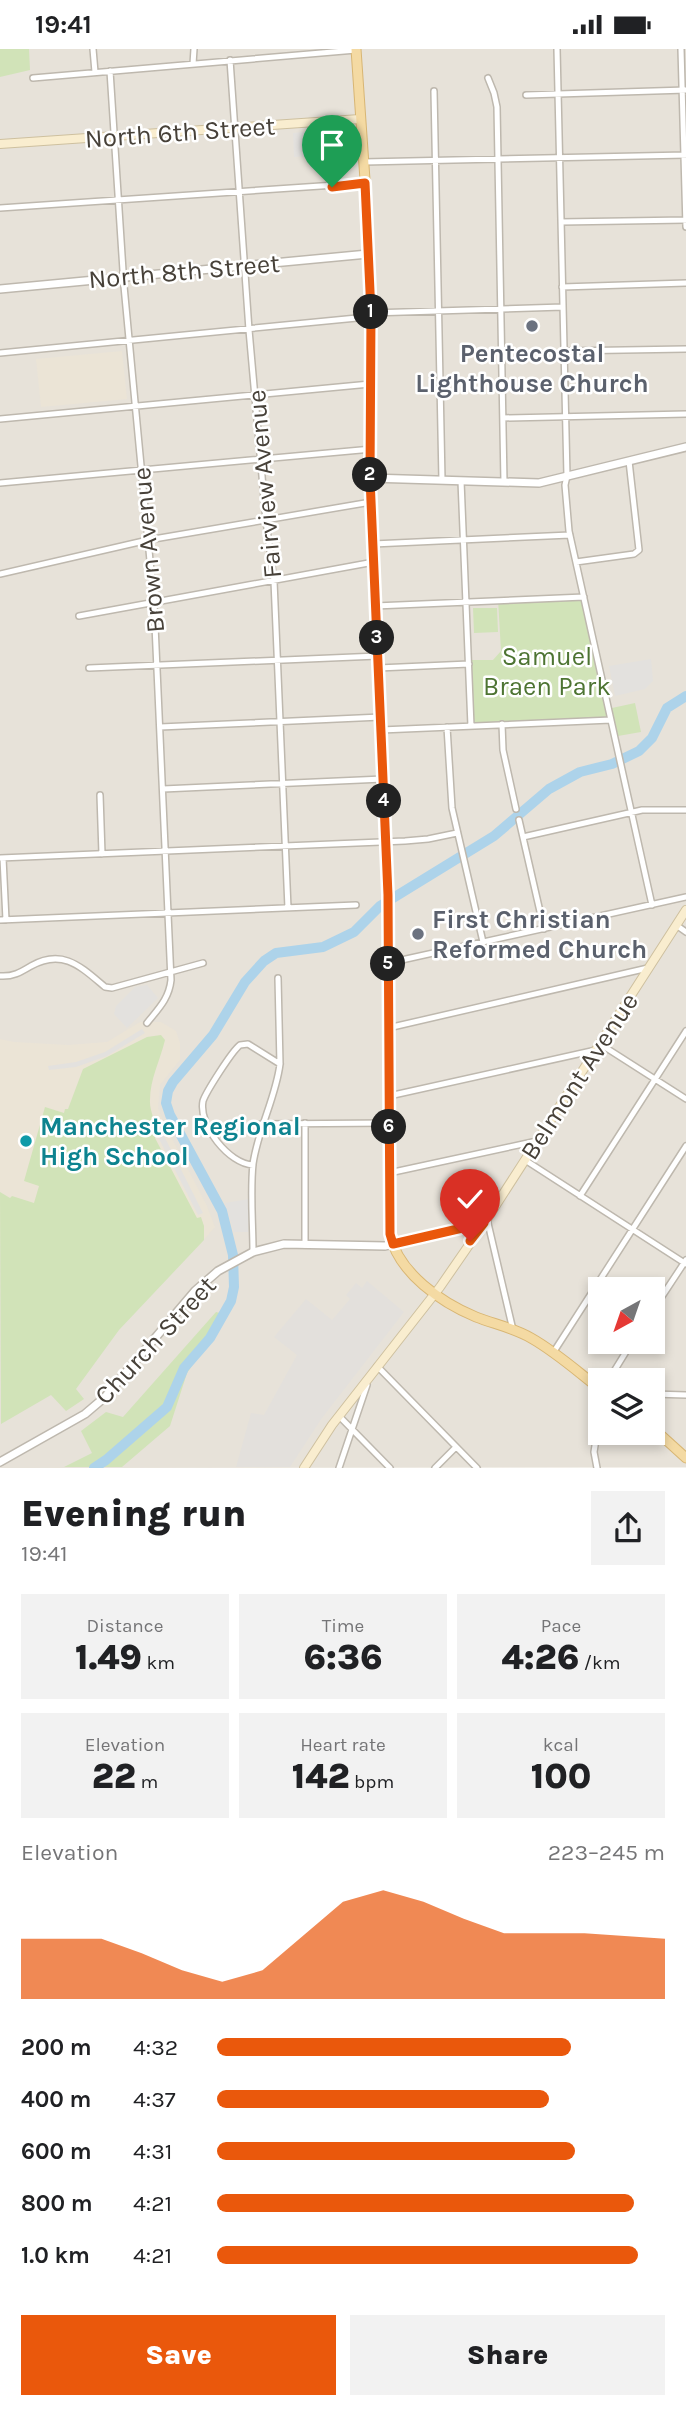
<!DOCTYPE html>
<meta charset="utf-8">
<style>
body{margin:0;font-family:Karla,sans-serif;background:#f2f2f2;color:#202124;height:100vh;display:flex;flex-direction:column;font-size:26px;white-space:nowrap}
*{box-sizing:border-box;margin:0}
p{font-size:23px;color:#757577}
.icon{flex:none;width:38px;height:38px;fill:none;stroke:currentColor;stroke-width:2;stroke-linecap:round;stroke-linejoin:round}
.map{position:relative;height:1419px;overflow:hidden}
.side{display:flex;flex-direction:column;background:#fff;flex:1}
.side>*{flex:none}
.needle{width:46px;rotate:220deg}
.fabs{position:absolute;left:588px;top:1228px;display:grid;gap:14px}
.fabs a{display:grid;place-items:center;width:77px;height:77px;border-radius:0px;background:#fff;box-shadow:0 4px 10px #0003;font-size:35px}
.pin{position:absolute;display:grid;place-items:center;width:60px;height:60px;color:#fff;margin:-72px -30px;border-radius:50% 50% 50% 0;rotate:-45deg;box-shadow:0 0 7px #0007}
.pin .icon{rotate:45deg}
.km{position:absolute;width:35px;height:35px;margin:-18px;border-radius:50%;background:#222;color:#fff;font-size:19px;line-height:35px;text-align:center}
.round{display:grid;place-items:center;flex:none;width:74px;height:74px;border-radius:0px;background:#f2f2f2}
.head{display:flex;align-items:center;justify-content:space-between;height:119px;padding:0 21px}
h1{font-size:38px;font-weight:800;line-height:52px}
.stats{display:grid;grid-template-columns:repeat(3,1fr);gap:10px;height:119px;padding:7px 21px}
.stats div{display:grid;align-content:center;border-radius:0px;background:#f2f2f2;text-align:center}
.stats b{font-size:35px;font-weight:800}
.stats small{font-size:19px;font-weight:400}
.stats p{font-size:19px}
.chart{height:196px;padding:14px 21px}
.chart p{display:flex;justify-content:space-between}
.chart svg{width:100%;height:126px;margin-top:7px;fill:#ea580c;opacity:.7}
.cta{display:flex;gap:14px;margin-top:auto;padding:14px 21px}
.cta a{flex:1;height:80px;border-radius:0px;background:#ea580c;color:#fff;font-size:28px;font-weight:800;line-height:80px;text-align:center}
.cta a+a{background:#f2f2f2;color:#202124}
ul{padding:0 21px;list-style:none;font-size:23px}
li{display:grid;grid-template-columns:112px 84px 1fr;align-items:center;height:52px}
li i{height:18px;border-radius:9px;background:#ea580c}
.status{display:flex;justify-content:space-between;align-items:center;height:49px;padding:0 35px;background:#fff;direction:ltr}
.status svg{height:19px;fill:currentColor}
.map>svg:first-child{display:block}
.residential{fill:#e7e2d9;fill-rule:evenodd}
.industrial{fill:#e3e0dc}
.education{fill:#ebe4d6}
.green{fill:#d1e3b8}
.parking{fill:#e3e1de}
.lines{fill:none;stroke-linecap:round;stroke-linejoin:round}
.river{stroke:#add3ea;stroke-width:10}
.minor-casing{stroke:#beb8ae;stroke-width:8}
.tertiary-casing{stroke:#beb8ae;stroke-width:10}
.secondary-casing{stroke:#cec09f;stroke-width:10}
.primary-casing{stroke:#d8b674;stroke-width:11}
.minor{stroke:#fff;stroke-width:5}
.tertiary{stroke:#fff;stroke-width:7}
.secondary{stroke:#f9edcf;stroke-width:8}
.primary{stroke:#f4daa3;stroke-width:9}
.route-casing{stroke:#fff;stroke-width:14}
.route{stroke:#ea580c;stroke-width:9}
.worship-dot{fill:#6b7280;stroke:#fff;stroke-width:2.5}
.culture-dot{fill:#0f9aa8;stroke:#fff;stroke-width:2.5}
.labels{text-anchor:middle;stroke-width:5;stroke-linejoin:round;paint-order:stroke}
.street-label{font-size:26px;fill:#474139;stroke:#fff}
.worship-label{font-size:26px;font-weight:bold;fill:#5b616d;stroke:#fff}
.park-label{font-size:26px;fill:#4d7432;stroke:#fff}
.culture-label{font-size:26px;font-weight:bold;fill:#0d838f;stroke:#fff;text-anchor:start}
</style>
<div class="status"><b>19:41</b><svg viewBox="0 0 49 12"><path d="M0 12V9h3v3zM5 12V6h3v6zM10 12V3h3v9zM15 12V0h3v12zM26 1h20v11H26zM47 4h2v5h-2z"/></svg></div>
<div class="map">
<svg width="686" height="1419" viewBox="0 0 686 1419">
<rect width="100%" height="100%" fill="#f4f1eb"/>
<path class="residential" d="M0,0H686V1418L0,1419ZM600,1241H653V1293H600ZM600,1332H653V1384H600Z"/>
<path class="industrial" d="M367,1232L404,1263L322,1369L290,1418H236L251,1364L264,1366L297,1306L274,1288L306,1250L332,1271L350,1250L346,1246L356,1234L362,1239Z"/>
<path class="education" d="M122,302L127,350L41,358L36,310Z
M140,973H161L176,982L180,994V1011L160,1036L158,1059L163,1072L207,1157L215,1178L196,1200L0,1194V990L14,993L68,996L107,993Z"/>
<path class="green" d="M0,0H29L30,21L0,28Z
M583,546L610,671L471,677L469,611H493L501,602L498,550Z
M473,559H497L498,583L474,584Z
M635,654L641,683L618,687L612,659Z
M161,986L165,991C160,1012 150,1030 150,1051C149,1064 159,1076 155,1089L197,1169L201,1168L204,1177V1191L119,1281L76,1340L84,1350L66,1362L51,1346L1,1375L0,1143L10,1149L12,1147L34,1154L39,1137L24,1132L45,1058L64,1064L65,1060H68L83,1020L147,988Z
M216,1263L227,1266L187,1324L170,1377L122,1418H64L92,1404L81,1382L106,1363L123,1368Z"/>
<path class="parking" d="M323,81L325,106L294,108L293,84Z
M651,610L653,632L645,640L615,647L609,617Z
M147,936L158,949L127,979L114,965L116,957L135,938Z
M142,980L145,984L107,1007L76,1018L49,1021L48,1017L76,1013L105,1003Z
M162,1083L203,1164L198,1166L157,1086Z
M249,1150L248,1183H234L225,1154Z"/>
<g class="lines">
<path class="river" d="M94,1419L106,1411L167,1358L184,1319L210,1289L231,1252L234,1238L233,1206L222,1162L170,1066L166,1054L168,1042L173,1033L213,986L245,933L264,912L276,904L323,898L354,883L380,857L494,787L549,740L580,723L612,715L639,702L652,689L667,659L686,647"/>
<g class="minor-casing">
<path id="minor" d="M93,0L95,23
M557,0L567,427L565,436L569,482L652,856
M681,0L686,178
M230,11L249,281L266,472L274,532L288,859
M193,15L194,0
M110,22L124,237L154,554L171,931C169,950 158,960 147,974
M33,29L356,1
M488,29L494,44L497,58L504,433
M434,42L442,431
M526,46L686,41
M364,113L686,106
M0,159L365,134
M561,173L686,171
M562,238L686,234
M563,302L686,300
M0,304L357,269L371,264L563,258
M503,369L686,365
M0,370L370,335
M461,432L471,677
M0,434L372,400
M373,495L570,486
M576,513L634,505L639,501L629,412
M0,525L148,491L371,453
M375,557L584,548
M79,567L374,513
M89,619L378,607
M378,619L469,615
M502,675L503,701L516,760
M160,678L381,668
M447,678L452,759L483,893
M381,681L611,671
M163,740L383,730
M100,746L102,805
M519,771L544,880
M523,788L642,761H686
M0,809L405,792L428,790L457,784
M3,809L6,871
M0,871L356,856
M676,876L686,883
M388,914L686,848
M0,927C13,928 21,923 31,917C63,899 81,918 105,938L112,939L203,914
M388,979L648,919
M600,995L686,1050
M389,1047L596,1001
M305,1074V1196
M261,1075L389,1074
M525,1111L686,1215
M253,1116C229,1115 198,1076 203,1052C206,1043 232,1002 240,996L248,995L280,1015
M389,1124L537,1092
M580,1147L686,982
M487,1170L513,1281
M253,1203C253,1174 250,1143 253,1115C258,1080 276,1048 280,1015L278,929
M653,1261L686,1211
M553,1304L686,1097
M377,1317L477,1419
M608,1332L632,1293
M653,1345L686,1346
M339,1367L390,1419
M339,1419L367,1336
M435,1419L456,1398
M597,1419L594,1403L600,1365"/>
</g>
<g class="tertiary-casing">
<path id="tertiary" d="M0,240L368,205
M370,429L539,434L686,398
M0,1413L85,1365L105,1348L195,1242L218,1222L253,1203L284,1195L385,1197L484,1174"/>
</g>
<g class="secondary-casing">
<path id="secondary" d="M0,95L360,70
M304,1419L332,1376L440,1238L487,1170L686,861"/>
</g>
<g class="primary-casing">
<path id="primary" d="M356,0L367,160L371,264L370,429L388,846L390,1185C398,1224 442,1254 476,1268C494,1275 514,1279 531,1289C556,1303 578,1323 600,1340
M653,1379L686,1409"/>
</g>
<use href="#minor" class="minor"/>
<use href="#tertiary" class="tertiary"/>
<use href="#secondary" class="secondary"/>
<use href="#primary" class="primary"/>
</g>
<g class="lines">
<g class="route-casing">
<path id="route" d="M332,138L365,134L371,264L370,429L388,846L390,1185L393,1195L484,1174L470,1192"/>
</g>
<use href="#route" class="route"/>
</g>
<g class="worship-dot">
<circle cx="532" cy="277" r="7"/>
<circle cx="418" cy="885" r="7"/>
</g>
<circle class="culture-dot" cx="26" cy="1092" r="7"/>
<g class="labels">
<g class="street-label">
<text transform="translate(180 83) rotate(-4)" y="9">North 6th Street</text>
<text transform="translate(184 222) rotate(-5)" y="9">North 8th Street</text>
<text transform="translate(264 435) rotate(-95)" y="9">Fairview Avenue</text>
<text transform="translate(148 501) rotate(-95)" y="9">Brown Avenue</text>
<text transform="translate(579 1027) rotate(-57)" y="9">Belmont Avenue</text>
<text transform="translate(155 1291) rotate(-47)" y="9">Church Street</text>
</g>
<g class="worship-label">
<text x="532" y="313">Pentecostal<tspan x="532" dy="30">Lighthouse Church</tspan></text>
<text x="432" y="879" text-anchor="start">First Christian<tspan x="432" dy="30">Reformed Church</tspan></text>
</g>
<g class="park-label">
<text x="547" y="616">Samuel<tspan x="547" dy="30">Braen Park</tspan></text>
</g>
<g class="culture-label">
<text x="40" y="1086">Manchester Regional<tspan x="40" dy="30">High School</tspan></text>
</g>
</g>
</svg>
<div class="fabs">
<a><svg class="needle" viewBox="-14 -14 28 28"><path d="M0-13l5 13h-10z" fill="#e53935"/><path d="M0 13l5-13h-10z" fill="#757577"/></svg></a>
<a><svg class="icon" aria-label="layers" viewBox="0 0 24 24"><path d="M12 4l9 5-9 5-9-5zM3 14l9 5 9-5"/></svg></a>
</div>
<div class="pin" style="left:332px;top:138px;background:#1e9e55"><svg class="icon" aria-label="arrive" viewBox="0 0 24 24"><path d="M6 21V4h12l-3 4 3 4H6"/></svg></div>
<div class="pin" style="left:470px;top:1192px;background:#d93025"><svg class="icon" aria-label="check" viewBox="0 0 24 24"><path d="M5 12l5 5 9-10"/></svg></div>
<b class="km" style="left:371px;top:263px">1</b>
<b class="km" style="left:370px;top:426px">2</b>
<b class="km" style="left:377px;top:589px">3</b>
<b class="km" style="left:384px;top:752px">4</b>
<b class="km" style="left:388px;top:915px">5</b>
<b class="km" style="left:389px;top:1078px">6</b>
</div>
<section class="side">
<div class="head"><div><h1>Evening run</h1><p>19:41</p></div><a class="round"><svg class="icon" aria-label="share" viewBox="0 0 24 24"><path d="M12 15V3M7 8l5-5 5 5M5 13v7h14v-7"/></svg></a></div>
<div class="stats">
<div><p>Distance</p><b>1.49<small> km</small></b></div>
<div><p>Time</p><b>6:36</b></div>
<div><p>Pace</p><b>4:26<small> /km</small></b></div>
</div>
<div class="stats">
<div><p>Elevation</p><b>22<small> m</small></b></div>
<div><p>Heart rate</p><b>142<small> bpm</small></b></div>
<div><p>kcal</p><b>100</b></div>
</div>
<div class="chart"><p><span>Elevation</span>223–245 m</p>
<svg viewBox="0 0 160 44" preserveAspectRatio="none"><path d="M0 44V23L10 23L20 23L30 28L40 34L50 38L60 34L70 22L80 10L90 6L100 10L110 16L120 21L130 21L140 21L150 22L160 23V44z"/></svg>
</div>
<ul>
<li><b>200 m</b>4:32<i style="width:79%"></i></li>
<li><b>400 m</b>4:37<i style="width:74%"></i></li>
<li><b>600 m</b>4:31<i style="width:80%"></i></li>
<li><b>800 m</b>4:21<i style="width:93%"></i></li>
<li><b>1.0 km</b>4:21<i style="width:94%"></i></li>
</ul>
<div class="cta"><a>Save</a><a>Share</a></div>
</section>
